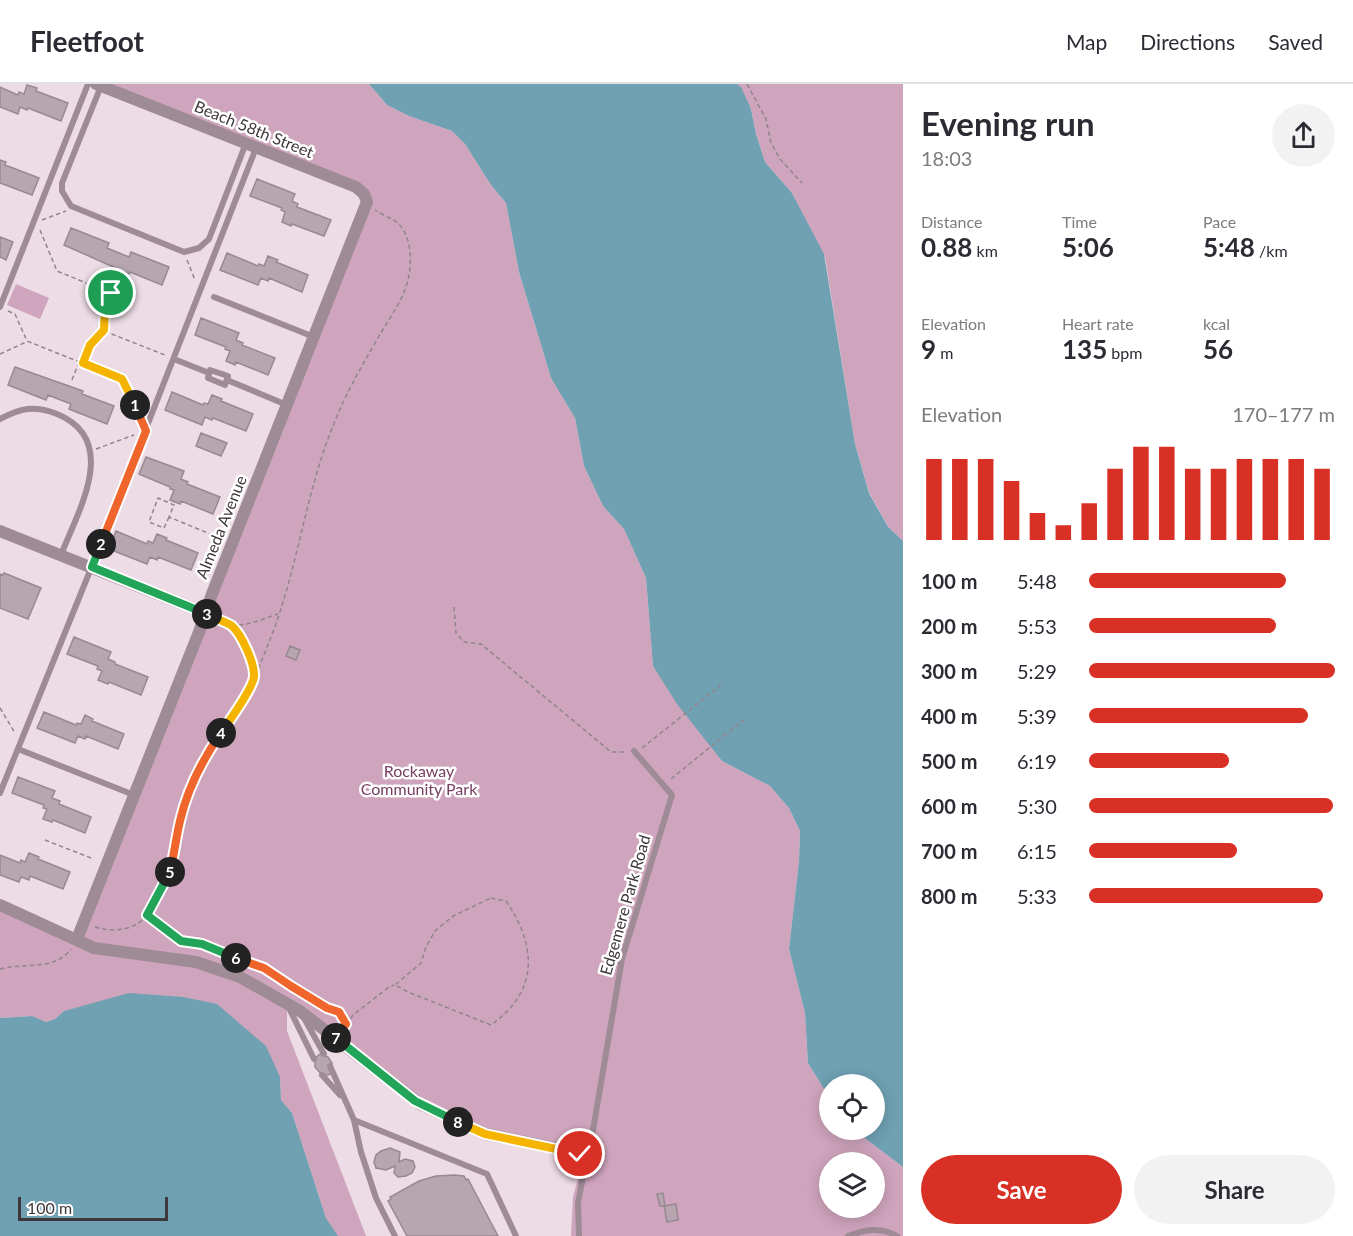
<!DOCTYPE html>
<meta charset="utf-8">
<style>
body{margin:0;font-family:Lato,sans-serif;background:#f2f2f3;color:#2b2b33;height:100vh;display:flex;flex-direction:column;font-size:22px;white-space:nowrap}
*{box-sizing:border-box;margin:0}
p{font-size:20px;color:#7c7c81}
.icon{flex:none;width:33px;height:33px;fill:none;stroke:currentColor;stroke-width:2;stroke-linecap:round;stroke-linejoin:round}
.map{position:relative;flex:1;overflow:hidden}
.panel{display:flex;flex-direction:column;background:#fff;width:450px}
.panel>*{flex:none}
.controls{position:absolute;left:819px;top:990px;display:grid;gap:12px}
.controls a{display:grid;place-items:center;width:66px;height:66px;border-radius:50%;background:#fff;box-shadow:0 3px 15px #0003;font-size:30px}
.scale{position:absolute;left:18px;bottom:15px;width:150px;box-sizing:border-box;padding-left:6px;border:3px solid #3e373b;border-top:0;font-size:16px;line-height:21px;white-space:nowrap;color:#3e373b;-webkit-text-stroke:4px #fff;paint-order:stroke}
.pin{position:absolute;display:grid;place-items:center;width:51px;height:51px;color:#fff;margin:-26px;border:3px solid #fff;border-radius:50%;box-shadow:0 2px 6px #0007}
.km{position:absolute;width:30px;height:30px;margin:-15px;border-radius:50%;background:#222;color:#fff;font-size:16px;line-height:30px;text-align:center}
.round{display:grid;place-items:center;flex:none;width:63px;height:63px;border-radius:32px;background:#f2f2f3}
.summary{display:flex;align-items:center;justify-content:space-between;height:102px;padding:0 18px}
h1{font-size:33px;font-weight:700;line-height:45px}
.stats{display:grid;grid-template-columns:repeat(3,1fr);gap:9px;height:102px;padding:6px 18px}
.stats div{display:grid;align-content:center}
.stats b{font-size:26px;font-weight:700}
.stats small{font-size:16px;font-weight:400}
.stats p{font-size:16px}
.chart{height:168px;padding:12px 18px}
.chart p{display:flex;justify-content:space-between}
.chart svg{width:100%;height:108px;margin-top:6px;stroke:#d93025;stroke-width:6}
.button{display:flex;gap:12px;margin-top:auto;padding:12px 18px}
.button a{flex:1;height:69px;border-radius:36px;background:#d93025;color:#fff;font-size:24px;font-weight:700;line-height:69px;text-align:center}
.button a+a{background:#f2f2f3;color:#2b2b33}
ul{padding:0 18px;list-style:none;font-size:20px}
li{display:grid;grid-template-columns:96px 72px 1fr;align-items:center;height:45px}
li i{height:15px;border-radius:8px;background:#d93025}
header{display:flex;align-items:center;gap:36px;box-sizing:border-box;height:84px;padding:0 30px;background:#fff;border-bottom:2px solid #e1e1e2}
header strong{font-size:28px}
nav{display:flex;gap:33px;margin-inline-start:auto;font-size:21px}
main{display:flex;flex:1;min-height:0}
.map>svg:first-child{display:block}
.green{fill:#cfa5bd;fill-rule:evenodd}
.water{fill:#6fa1b3}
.building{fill:#b7a6af;stroke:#988891;stroke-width:1.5}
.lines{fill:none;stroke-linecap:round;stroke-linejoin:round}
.path{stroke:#91858b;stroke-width:1.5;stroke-dasharray:4.5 3;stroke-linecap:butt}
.lane{stroke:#9e8b95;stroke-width:6}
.street{stroke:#9e8b95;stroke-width:12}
.split-1-casing{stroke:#fff;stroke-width:12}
.split-2-casing{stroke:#fff;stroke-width:12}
.split-3-casing{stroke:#fff;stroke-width:12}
.split-4-casing{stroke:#fff;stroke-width:12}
.split-5-casing{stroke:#fff;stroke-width:12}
.split-6-casing{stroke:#fff;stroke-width:12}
.split-7-casing{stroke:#fff;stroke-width:12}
.split-8-casing{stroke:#fff;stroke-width:12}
.split-9-casing{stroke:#fff;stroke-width:12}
.split-1{stroke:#f5b400;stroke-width:8}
.split-2{stroke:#f0652b;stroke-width:8}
.split-3{stroke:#22a559;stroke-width:8}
.split-4{stroke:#f5b400;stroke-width:8}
.split-5{stroke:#f0652b;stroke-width:8}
.split-6{stroke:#22a559;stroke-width:8}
.split-7{stroke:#f0652b;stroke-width:8}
.split-8{stroke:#22a559;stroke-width:8}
.split-9{stroke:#f5b400;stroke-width:8}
.labels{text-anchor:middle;stroke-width:5;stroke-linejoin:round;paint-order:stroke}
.street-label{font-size:16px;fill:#3e373b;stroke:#fff}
.park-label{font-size:16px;fill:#774062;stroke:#fff}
</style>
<header>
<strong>Fleetfoot</strong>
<nav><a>Map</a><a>Directions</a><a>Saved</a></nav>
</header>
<main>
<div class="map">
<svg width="903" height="1152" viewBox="0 0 903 1152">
<rect width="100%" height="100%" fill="#eddce5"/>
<path class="green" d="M96,0H369L387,21L409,32L452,47L465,60L491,101L506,119L519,188L551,294L575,334L584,382L603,422L624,445L646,494L653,582L722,677L770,702L789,724L800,747L799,777L789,865L805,929L808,979L829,1013L830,1046H854L903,1083V1152H571L573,1113L585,1068L485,1050L420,1020L287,920V947L366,1152H337L326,1134L292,1029L281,1016L280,993L93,920L64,927L55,935L46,938L31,932L0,934V821L76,855L364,110ZM830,1078H874V1124H830Z
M737,0H903V457L888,443L869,408L855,360L825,173L792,109L765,78L756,50L751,25Z
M16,200L49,214L40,235L7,221Z"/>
<path class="water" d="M369,0H737L741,3L751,25L756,50L765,78L792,109L824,170L855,360L869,409L888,443L903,457V1083L854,1046H874V1000H830L829,1013L808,979L805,929L789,865L799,777L800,747L789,724L770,702L722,677L677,620L653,582L646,494L624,445L603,422L584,382L575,334L551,294L519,188L506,119L491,101L465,60L452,47L409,32L387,21Z
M129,909L183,913L217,920L266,962L280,993L281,1016L292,1029L326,1134L338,1152H0V934L32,932L46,938L55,935L64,927Z"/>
<path class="building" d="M27,1L37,4L36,7L68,19L61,37L28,24L27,26L20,23L18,30L0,23V3L18,11L19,8L24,10Z
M0,76L6,78L5,81L39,94L32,111L0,99Z
M257,95L295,110L292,117L298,120L297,123L331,136L324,152L292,140L291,142L282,138L285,128L281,126L282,124L250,112Z
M71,144L109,159L107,164L129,173L131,168L169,183L162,201L130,188L129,190L64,161Z
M0,153L13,158L6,176L0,173Z
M227,169L258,182L259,180L264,182L268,172L278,176L276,178L308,191L302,208L269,194L268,197L261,194L258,201L220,186Z
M201,234L239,249L236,256L243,259L242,261L275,274L268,291L236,278L235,281L226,277L230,267L225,265L226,263L195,251Z
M15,283L83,307L82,310L114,322L107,340L69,325L71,320L48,311L46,316L8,301Z
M172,308L203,321L204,319L208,320L212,311L222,315L221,317L253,330L246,347L213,334L212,336L205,333L202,341L165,326Z
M201,349L227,359L221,372L196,362Z
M146,373L184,387L181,395L188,398L187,400L220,413L213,430L181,417L180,420L170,416L174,406L170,405V403L139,390Z
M116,447L147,460L148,457L153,459L157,450L167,454L166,456L198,469L191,486L158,473L157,476L150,473L147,480L109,465Z
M4,489L41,504L28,535L0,524V490L3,491Z
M74,553L111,568L108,575L115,578V580L148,593L141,611L109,598L108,600L98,596L102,587L97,585L98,582L67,570Z
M290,562L300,566L296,576L286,572Z
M44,628L76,641L77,639L81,640L85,631L93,635L92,637L124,650L118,665L86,652L85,655L78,652L75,659L37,644Z
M18,693L55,707L52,714L60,717L59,720L91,733L85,749L53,736L52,738L43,735L47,725L43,724L44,721L12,709Z
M29,769L39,773L38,775L70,788L63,805L30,792L29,796L21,793L19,798L0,791V771L20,779L21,776L25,778Z
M320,970L328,973L332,979L331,990L328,991H322L315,983V974Z
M390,1064L400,1068L399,1078L405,1075L413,1077L415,1083L412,1089L406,1092L398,1093L394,1089L395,1082L386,1086L376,1084L374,1078L376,1071L381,1067Z
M454,1091L464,1092L466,1096L468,1095L498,1152H407L388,1117L391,1115L390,1113L419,1097L436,1092Z
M663,1109L665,1122L676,1120L678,1136L667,1138L664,1122H660L657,1110Z"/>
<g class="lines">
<path class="path" d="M747,0L766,35L771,59L780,75L802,99
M42,136L66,127
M40,146L57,187L101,205L108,185
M187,176L195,196
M101,205L111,209L105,224L104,246
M8,227L15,230L27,257L122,295L141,335
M0,270L26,258
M84,277L90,261L104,247L165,271
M72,296L79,278
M96,365L134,351
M169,433L164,444L149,438L158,414L174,421L169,433L220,454
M454,523L456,549L464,558L481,560L611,668H626
M217,536C242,546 253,538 278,530
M232,543C244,558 250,572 254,592
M0,624L15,649
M642,664L721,601
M671,695L747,633
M45,756L91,774
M491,814L506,817C537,862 539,907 491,941L408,908L395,901L421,879L426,863L435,847L453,832Z
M147,831L181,857L202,860L218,868L264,884L291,902L327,924L339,928L346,941
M95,843C115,849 135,846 149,830C178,796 173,749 188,710C203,675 226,645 245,612C254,596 262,576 269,558C298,487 305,408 335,337C347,307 363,280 379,252C390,233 405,214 409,191C412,174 411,148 395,137C389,133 381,130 375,126
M0,885C24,878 54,888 71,865
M342,947L353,931L389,903L394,901"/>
<path class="lane" d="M101,2L62,99V107L71,122L184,168L199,164L209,155L246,59
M214,213L314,253
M0,223L88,0
M174,275L209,289
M210,286L228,292L225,301L208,294Z
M227,296L287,321
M0,335C21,324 34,321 57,330C121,356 78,427 61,471
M18,665L134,711
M0,709L96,472L256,64
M288,922L314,975
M304,934L324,970
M330,982L354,1036L361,1068L376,1114L395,1152
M322,991L340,1011
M354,1036L487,1090L516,1152
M579,1152L578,1119L585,1082L586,1067L592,1052L622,875L672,711L634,667
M848,1152C865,1146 880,1142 897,1152"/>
<path class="street" d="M0,447L205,529
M0,821L94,864L196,878L240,893L300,927L420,1020L485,1050L578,1069L586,1067
M77,855L199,548L212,510L367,118L364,110L356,103L96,0"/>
</g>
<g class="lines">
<g class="split-1-casing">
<path id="split-1" d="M111,209L105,224L104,246L90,261L83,279L122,295L135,321"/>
</g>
<g class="split-2-casing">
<path id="split-2" d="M101,460L146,347L135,321"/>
</g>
<g class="split-3-casing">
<path id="split-3" d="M101,460L92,483L207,530"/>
</g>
<g class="split-4-casing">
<path id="split-4" d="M207,530C214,535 225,537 232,542C242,551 255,580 254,593C252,606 229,637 221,649"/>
</g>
<g class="split-5-casing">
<path id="split-5" d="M170,788C174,771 176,754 180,737C187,706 203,675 221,649"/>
</g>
<g class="split-6-casing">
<path id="split-6" d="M170,788L147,831L181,857L202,860L236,874"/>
</g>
<g class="split-7-casing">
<path id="split-7" d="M236,874L264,884L291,902L327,924L339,928L346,940L336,954"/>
</g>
<g class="split-8-casing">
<path id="split-8" d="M336,954L415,1017L458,1038"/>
</g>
<g class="split-9-casing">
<path id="split-9" d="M458,1038L485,1050L580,1070"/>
</g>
<use href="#split-1" class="split-1"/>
<use href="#split-2" class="split-2"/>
<use href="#split-3" class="split-3"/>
<use href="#split-4" class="split-4"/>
<use href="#split-5" class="split-5"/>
<use href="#split-6" class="split-6"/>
<use href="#split-7" class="split-7"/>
<use href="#split-8" class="split-8"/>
<use href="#split-9" class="split-9"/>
</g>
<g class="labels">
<g class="street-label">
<text transform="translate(254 45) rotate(22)" y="6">Beach 58th Street</text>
<text transform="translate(221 443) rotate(-68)" y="6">Almeda Avenue</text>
<text transform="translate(625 821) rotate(-74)" y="6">Edgemere Park Road</text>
</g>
<g class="park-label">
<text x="419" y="693">Rockaway<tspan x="419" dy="18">Community Park</tspan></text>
</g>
</g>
</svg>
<div class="controls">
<a><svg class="icon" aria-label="locate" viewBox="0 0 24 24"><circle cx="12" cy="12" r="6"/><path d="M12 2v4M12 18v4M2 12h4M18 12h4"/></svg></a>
<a><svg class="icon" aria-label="layers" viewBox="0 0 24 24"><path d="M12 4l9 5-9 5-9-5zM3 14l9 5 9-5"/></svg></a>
</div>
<div class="scale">100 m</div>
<div class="pin" style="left:111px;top:209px;background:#1e9e55"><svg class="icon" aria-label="arrive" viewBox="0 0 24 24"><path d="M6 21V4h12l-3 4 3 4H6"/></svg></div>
<div class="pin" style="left:580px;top:1070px;background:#d93025"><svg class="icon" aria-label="check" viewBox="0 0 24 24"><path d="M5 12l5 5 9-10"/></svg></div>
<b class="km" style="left:135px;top:321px">1</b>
<b class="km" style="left:101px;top:460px">2</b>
<b class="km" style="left:207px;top:530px">3</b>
<b class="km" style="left:221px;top:649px">4</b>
<b class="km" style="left:170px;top:788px">5</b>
<b class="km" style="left:236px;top:874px">6</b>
<b class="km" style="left:336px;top:954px">7</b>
<b class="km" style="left:458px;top:1038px">8</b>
</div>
<section class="panel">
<div class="summary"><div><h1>Evening run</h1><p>18:03</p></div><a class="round"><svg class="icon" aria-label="share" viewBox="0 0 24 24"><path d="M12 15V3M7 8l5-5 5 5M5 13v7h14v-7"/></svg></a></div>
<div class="stats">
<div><p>Distance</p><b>0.88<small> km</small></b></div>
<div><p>Time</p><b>5:06</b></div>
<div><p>Pace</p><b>5:48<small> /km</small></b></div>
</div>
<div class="stats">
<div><p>Elevation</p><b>9<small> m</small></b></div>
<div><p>Heart rate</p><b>135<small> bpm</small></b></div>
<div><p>kcal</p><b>56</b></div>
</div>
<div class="chart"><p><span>Elevation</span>170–177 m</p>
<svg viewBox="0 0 160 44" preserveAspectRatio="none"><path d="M5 44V11M15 44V11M25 44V11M35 44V20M45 44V33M55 44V38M65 44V29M75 44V15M85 44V6M95 44V6M105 44V15M115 44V15M125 44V11M135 44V11M145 44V11M155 44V15"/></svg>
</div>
<ul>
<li><b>100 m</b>5:48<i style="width:80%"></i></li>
<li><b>200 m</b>5:53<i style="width:76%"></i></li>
<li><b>300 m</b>5:29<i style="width:100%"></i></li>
<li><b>400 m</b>5:39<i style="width:89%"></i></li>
<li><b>500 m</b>6:19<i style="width:57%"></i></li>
<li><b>600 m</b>5:30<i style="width:99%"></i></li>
<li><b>700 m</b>6:15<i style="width:60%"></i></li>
<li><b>800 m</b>5:33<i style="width:95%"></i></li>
</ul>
<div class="button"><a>Save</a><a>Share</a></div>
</section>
</main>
